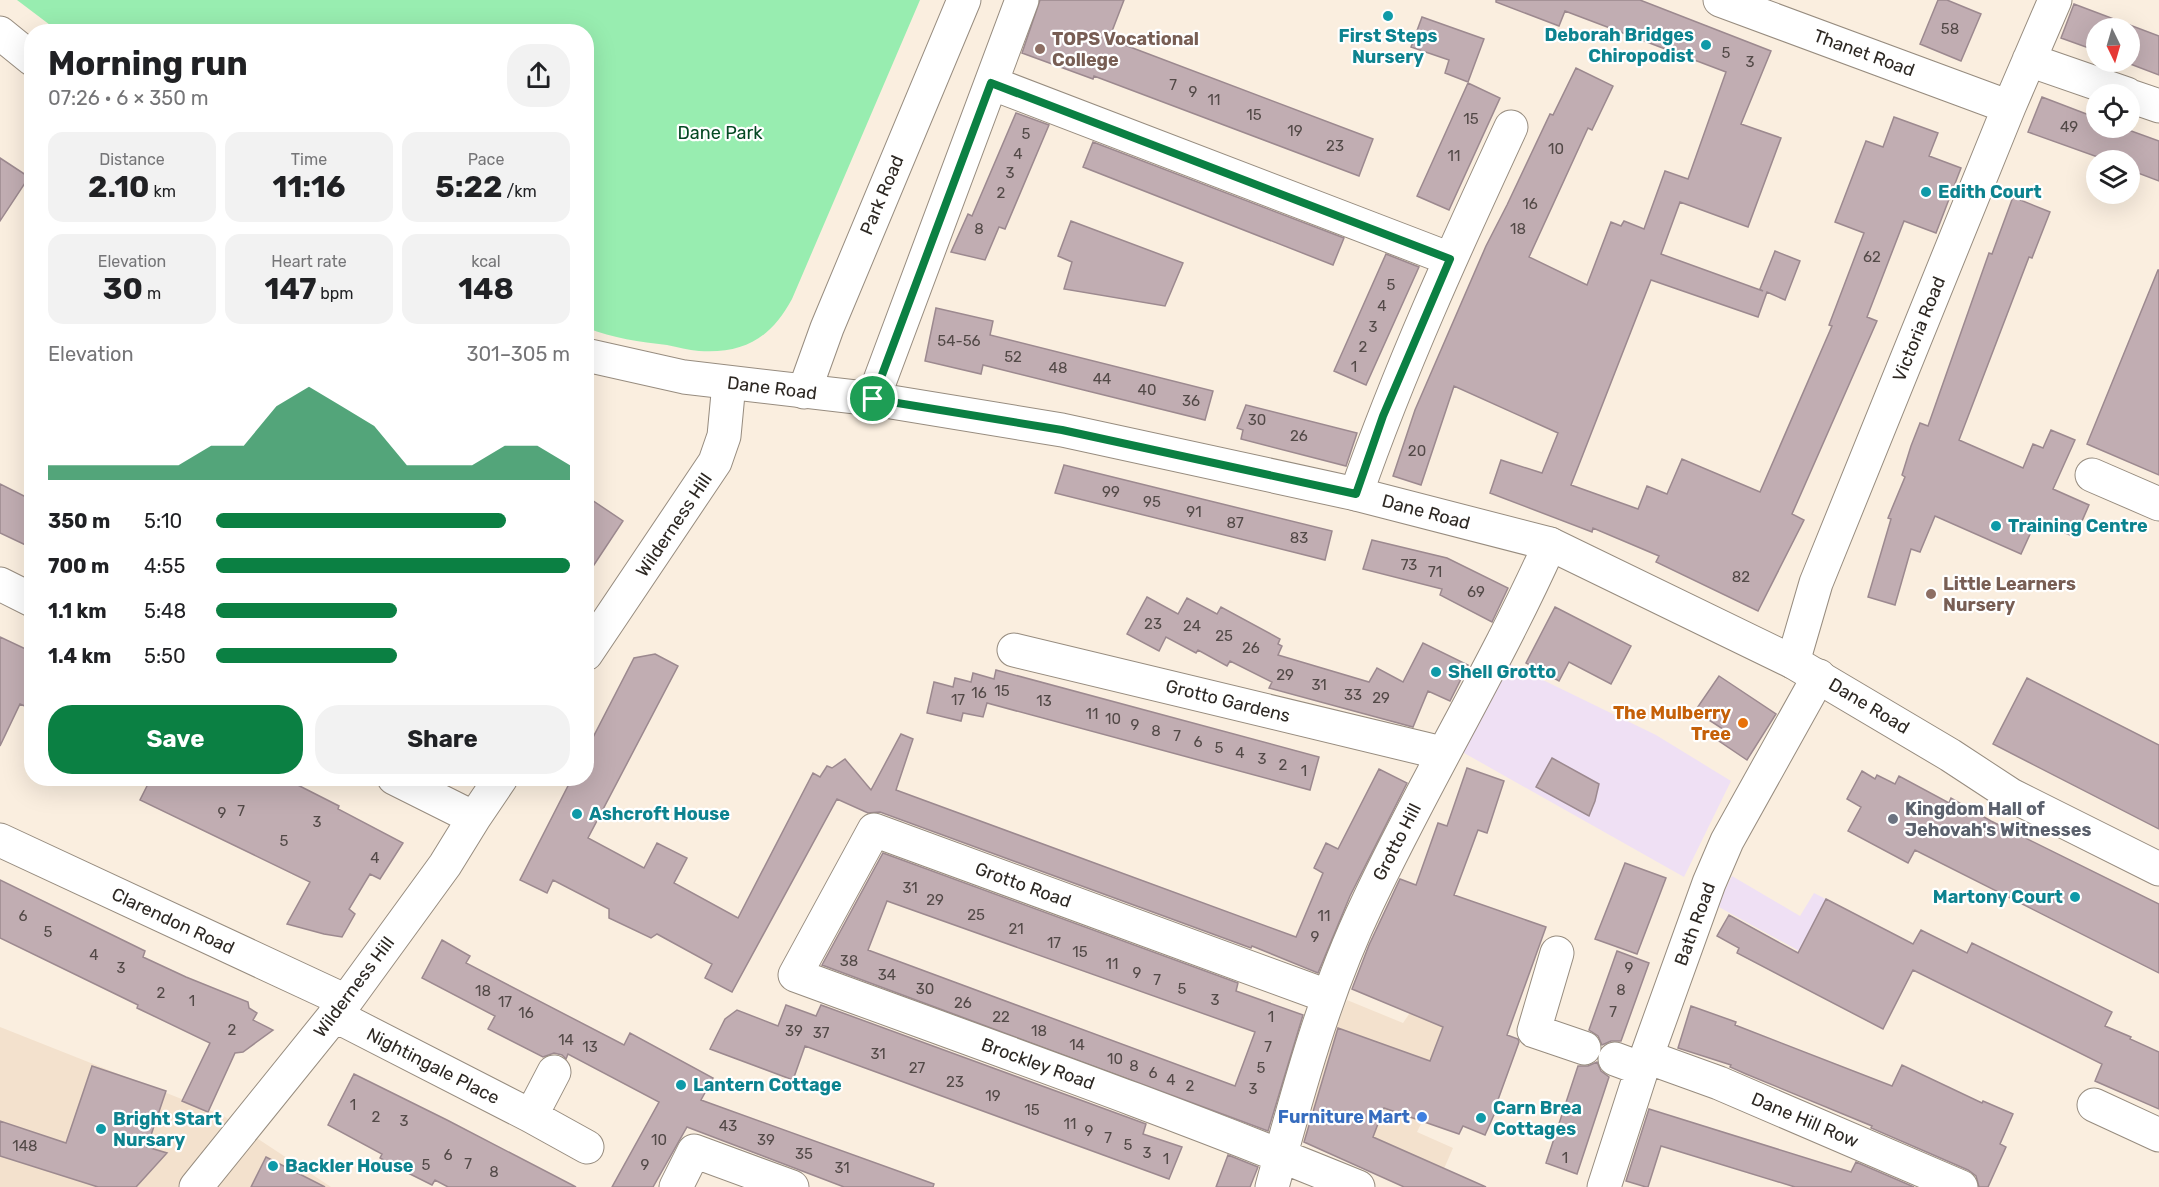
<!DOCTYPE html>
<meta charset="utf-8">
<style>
body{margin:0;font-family:Rubik,sans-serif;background:#f2f2f2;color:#202124;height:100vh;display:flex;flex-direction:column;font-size:22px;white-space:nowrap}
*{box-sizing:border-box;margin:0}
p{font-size:20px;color:#757577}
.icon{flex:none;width:33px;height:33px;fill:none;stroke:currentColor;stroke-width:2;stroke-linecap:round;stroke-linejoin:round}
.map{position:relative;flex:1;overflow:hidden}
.drawer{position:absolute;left:24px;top:24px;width:570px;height:762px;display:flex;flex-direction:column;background:#fff;border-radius:24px;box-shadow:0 6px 24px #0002}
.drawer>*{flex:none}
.needle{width:39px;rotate:175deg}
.buttons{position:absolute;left:2086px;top:18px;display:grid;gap:12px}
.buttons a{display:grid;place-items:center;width:54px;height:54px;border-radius:50%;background:#fff;box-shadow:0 6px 24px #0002;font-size:30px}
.pin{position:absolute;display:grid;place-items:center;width:51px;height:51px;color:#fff;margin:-26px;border:3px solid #fff;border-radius:50%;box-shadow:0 2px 6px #0007}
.round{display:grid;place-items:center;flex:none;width:63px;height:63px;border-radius:24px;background:#f2f2f2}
.head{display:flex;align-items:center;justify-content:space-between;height:102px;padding:0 24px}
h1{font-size:33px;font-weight:700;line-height:45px}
.figures{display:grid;grid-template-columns:repeat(3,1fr);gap:9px;height:102px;padding:6px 24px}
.figures div{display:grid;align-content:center;border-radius:15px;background:#f2f2f2;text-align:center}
.figures b{font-size:30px;font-weight:700}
.figures small{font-size:16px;font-weight:400}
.figures p{font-size:16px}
.chart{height:168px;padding:12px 24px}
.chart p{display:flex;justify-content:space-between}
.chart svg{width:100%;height:108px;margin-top:6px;fill:#0b8043;opacity:.7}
.primary-button{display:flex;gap:12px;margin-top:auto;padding:12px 24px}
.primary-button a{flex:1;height:69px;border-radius:24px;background:#0b8043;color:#fff;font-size:24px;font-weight:700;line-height:69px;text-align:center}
.primary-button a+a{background:#f2f2f2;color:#202124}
ul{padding:0 24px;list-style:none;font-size:20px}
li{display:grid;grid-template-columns:96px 72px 1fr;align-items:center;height:45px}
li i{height:15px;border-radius:8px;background:#0b8043}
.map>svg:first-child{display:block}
.built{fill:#f3e1cd}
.industrial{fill:#efe0f4}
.green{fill:#98edb0}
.building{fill:#c1adb2;stroke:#9c898f;stroke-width:1.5;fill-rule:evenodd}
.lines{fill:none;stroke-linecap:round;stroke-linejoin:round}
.minor-casing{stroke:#978c7f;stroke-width:35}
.tertiary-casing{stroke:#978c7f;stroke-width:35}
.minor{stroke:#fff;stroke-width:33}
.tertiary{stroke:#fff;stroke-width:33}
.route-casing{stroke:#fff;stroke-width:12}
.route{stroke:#0b8043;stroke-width:8}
.culture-dot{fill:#0f9aa8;stroke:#fff;stroke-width:2}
.education-dot{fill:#8d6e63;stroke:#fff;stroke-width:2}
.food-dot{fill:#e8710a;stroke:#fff;stroke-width:2}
.worship-dot{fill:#6b7280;stroke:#fff;stroke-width:2}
.shop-dot{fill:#3f7fe0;stroke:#fff;stroke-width:2}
.labels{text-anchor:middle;stroke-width:4.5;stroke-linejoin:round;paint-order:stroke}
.number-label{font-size:15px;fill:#524947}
.culture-label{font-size:18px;font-weight:bold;fill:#0d838f;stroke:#fff;text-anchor:start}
.education-label{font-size:18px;font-weight:bold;fill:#785e54;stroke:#fff;text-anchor:start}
.street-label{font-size:18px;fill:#2d2823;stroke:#fff}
.park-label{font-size:18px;fill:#044923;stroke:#fff}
.food-label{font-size:18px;font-weight:bold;fill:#c56008;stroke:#fff;text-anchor:end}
.worship-label{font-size:18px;font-weight:bold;fill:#5b616d;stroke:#fff;text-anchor:start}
.shop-label{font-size:18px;font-weight:bold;fill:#366cbe;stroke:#fff;text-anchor:end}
</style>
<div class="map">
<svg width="2159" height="1187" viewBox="0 0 2159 1187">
<rect width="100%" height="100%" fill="#faeedf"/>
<path class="built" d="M1508,914L1428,1110L1417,1132L1453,1148L1436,1187H1404L1296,1139L1315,1080L1347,1000L1403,1023L1418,1001Z
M0,1027L222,1115L331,1187H0Z"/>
<path class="industrial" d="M1506,662L1656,735L1731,781L1684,877L1457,749Z
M1732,876L1800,916L1814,893L1924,950L1900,995L1847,977L1717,906Z"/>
<path class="green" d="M17,0H920L792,299C771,338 744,354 699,351C688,350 678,347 667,345C640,342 613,338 587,328L586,32L58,31Z"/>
<path class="building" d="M1040,0H1124L1109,39L1373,139L1359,176L1094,76L1093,79L1022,53Z
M1496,0H1640L1771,51L1741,124L1781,138L1748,227L1680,202L1661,254L1763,291L1760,289L1775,251L1800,261L1785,300L1767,292L1758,317L1651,280L1571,485L1638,509L1647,486L1667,494L1682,459L1760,492L1832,326L1829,325L1864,233L1835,222L1866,141L1883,147L1894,117L1938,133L1929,156L1961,168L1936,233L1904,221L1867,317L1877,321L1792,514L1804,520L1758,611L1656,562L1659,556L1593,528L1592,532L1490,493L1501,460L1542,473L1558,433L1454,386L1421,485L1393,476L1415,410L1486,246L1507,205L1550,114L1553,115L1576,68L1613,86L1592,130L1588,128L1529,257L1587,285L1611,222L1621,226L1624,221L1644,229L1665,171L1688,179L1726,72L1565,11L1559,26L1496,2Z
M1938,0H1947L1981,14L1961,61L1920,44Z
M2074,4L2159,36V75L2125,62H2130V28H2097V51L2061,38Z
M1422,17L1484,39L1468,82L1445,73L1449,60L1411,47Z
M1468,83L1500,98L1449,210L1417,196Z
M2042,97L2097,118V128H2123L2159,141V181L2130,170V160H2106L2028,132Z
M1016,113L1049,125L1005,229L999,227L985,260L951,252L968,214L972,216Z
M1093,142L1344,238L1333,265L1083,167Z
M0,158L29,177L0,221Z
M2013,197L2050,212L2032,258L2029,257L1959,440L2023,468L2033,444L2043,448L2051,430L2075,440L2053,489L2089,505L2075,537L2036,521L2021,554L1935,516L1920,552L1911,549L1895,605L1868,597L1891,519L1888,518L1905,477L1902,475L1911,446L1920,423L1928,426L1989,253L1992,254Z
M1071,221L1183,263L1165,306L1064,289L1072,262L1058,256Z
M1386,254L1419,267L1366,385L1334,371Z
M2158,270H2159V475L2087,444Z
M936,308L993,321L990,335L1213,391L1205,420L983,365L981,374L925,361Z
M1246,405L1357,433L1346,466L1241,439L1243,430L1237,428Z
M1064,465L1332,531L1325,560L1055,493Z
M0,484L32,500V548L0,533Z
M586,496L623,521L586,577Z
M1372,540L1447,558L1508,588L1492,622L1440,595L1442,589L1363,569Z
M1147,597L1178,614L1187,598L1217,614L1221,607L1280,639L1278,644L1282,646L1278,655L1369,682L1377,668L1403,682L1423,643L1468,665L1450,701L1428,691L1413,727L1269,688L1272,682L1230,661L1227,666L1198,650L1196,653L1166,637L1159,651L1127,634Z
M1555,607L1631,646L1611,684L1569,662L1559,681L1526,663Z
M0,637L32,652V709L20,704L0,746Z
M655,654L678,666L588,838L644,868L657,843L687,858L674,883L738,918L813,773L820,777L827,766L832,768L845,759L871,790L901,734L913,739L896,790L1296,937L1323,873L1314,868L1326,843L1338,849L1379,769L1407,783L1350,896L1318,973L1252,946L1251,948L880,812L868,813L837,799L732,992L705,978L712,964L657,934L651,938L609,918V909L553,880L547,893L520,880L572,778H586V751L634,658Z
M996,670L1319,757L1310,790L987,703L983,717L963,713L961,721L927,713L934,682L953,687L955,678L971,682L973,673L994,679Z
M1719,676L1776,714L1747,760L1719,741L1726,731L1695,711Z
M2027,678L2159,745V829L1993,744Z
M1552,758L1599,784L1595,801L1589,816L1536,787Z
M1467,768L1504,781L1487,833L1478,830L1454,895L1546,927L1507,1035L1518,1039L1519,1042L1495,1108H1497L1485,1135L1463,1126L1459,1134L1384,1108L1373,1137L1486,1187H1404L1304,1142L1338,1028L1430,1061L1443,1027L1352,989L1369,945L1400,879L1416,885L1438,823L1447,826Z
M1862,771L1875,779L1877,775L1895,784L1899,776L1949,803L1951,798L1991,821L2159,904V973L1915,850L1908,863L1848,831L1861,807L1847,799Z
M151,778H284L339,806L338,809L403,843L380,879L370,874L349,909L355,914L342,937L324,934L287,924L310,882L140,800Z
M883,853L1238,983L1236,991L1303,1015L1268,1131L822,965ZM887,901L1255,1032L1235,1086L868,950Z
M1625,863L1666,878L1637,954L1595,939Z
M0,880L145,951L143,957L186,977L248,1002L249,1008L257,1013L253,1020L273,1030L243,1052L235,1053L208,1112L182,1101L210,1043L137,1008L138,1005L0,938Z
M1826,899L1913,944L1921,930L1967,953L1972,943L2112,1012L2105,1026L2131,1037L2130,1039L2159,1052V1109L2095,1081L2102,1064L1913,970L1883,1029L1737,953L1739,948L1717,936L1729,915L1798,953Z
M442,940L470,956L466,963L624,1045L630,1033L713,1078L701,1100L934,1184L933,1187H844L687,1127L653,1187H612L659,1102L568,1054L566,1059L562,1055L554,1053L543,1057L488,1029L495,1016L422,978Z
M1617,951L1649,963L1621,1041H1611L1602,1045L1598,1036L1589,1030Z
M786,1005L816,1016L821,1005L1146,1124L1143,1134L1182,1147L1169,1179L805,1046L793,1080L710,1049L725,1019L737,1010L778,1026Z
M1691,1006L1736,1022L1735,1025L1892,1086L1902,1065L1982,1103L1983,1101L2013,1114L2000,1144L2006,1147L1988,1187H1979L1976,1176L1968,1170L1871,1128L1872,1126L1746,1074L1730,1067L1731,1065L1678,1048Z
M1597,1062L1601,1071L1609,1077L1577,1174L1546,1163L1578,1066H1588Z
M92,1066L166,1091L147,1147L167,1153L136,1187H98L0,1156V1121L66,1143Z
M354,1074L447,1120L576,1187H448L435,1180L432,1185L406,1172L380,1158L382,1154L328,1125Z
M1649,1109L1851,1172L1856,1162L1914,1187H1795L1661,1146L1648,1187H1646L1626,1181Z
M1228,1155L1258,1167L1250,1187H1216Z
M266,1157L325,1187H251Z"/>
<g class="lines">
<g class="minor-casing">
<path id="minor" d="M1720,0L2009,107
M2029,60L2127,94
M991,83L1450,259
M2130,96L2159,106
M804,392L827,328L964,0
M873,399L1022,0
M2092,475L2159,504
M1356,494C1400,368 1455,248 1511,127
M0,584L32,600
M1014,650L1442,753
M586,654L715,462L724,436L729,383
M1793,662L1816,583L2009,107L2055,0
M394,778L474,818
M0,840L346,1001
M1557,953L1534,1031L1584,1048
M1327,996L874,830L795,975C983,1044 1173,1111 1358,1187
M334,1015L531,1116L587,1147
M1647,1057L1719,1083L1961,1187
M1615,1059L1642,1069
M2094,1105L2159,1135
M531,1116L554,1072
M196,1187L346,1001L445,865L474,818L501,778
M676,1187L694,1151L792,1187
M1272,1187C1298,1091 1324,994 1367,904C1424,782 1495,667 1550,544
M1604,1187L1642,1069L1709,883L1727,841L1819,676"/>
</g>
<g class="tertiary-casing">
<path id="tertiary" d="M0,33L32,59
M586,355L684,377L873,399L1062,430L1356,494L1550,544L1793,662L1950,755L2011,795L2159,869"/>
</g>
<use href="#minor" class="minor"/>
<use href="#tertiary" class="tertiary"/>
</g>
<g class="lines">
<g class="route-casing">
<path id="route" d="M991,83L1450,259L1383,416L1356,494L1062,430L873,399Z"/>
</g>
<use href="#route" class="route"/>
</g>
<g class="culture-dot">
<circle cx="1388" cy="16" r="6"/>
<circle cx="1706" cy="45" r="6"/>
<circle cx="1926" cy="192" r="6"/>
<circle cx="1996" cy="526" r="6"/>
<circle cx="1436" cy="672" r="6"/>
<circle cx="577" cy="814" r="6"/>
<circle cx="2075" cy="897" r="6"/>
<circle cx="681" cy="1085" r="6"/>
<circle cx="1481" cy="1118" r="6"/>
<circle cx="101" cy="1129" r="6"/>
<circle cx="273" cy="1166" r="6"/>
</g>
<g class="education-dot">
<circle cx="1040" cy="49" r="6"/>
<circle cx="1931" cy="594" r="6"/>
</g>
<circle class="food-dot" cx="1743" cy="723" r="6"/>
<circle class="worship-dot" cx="1893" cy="819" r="6"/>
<circle class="shop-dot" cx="1422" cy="1117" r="6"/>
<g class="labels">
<g class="number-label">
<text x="1950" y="34">58</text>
<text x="1726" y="58">5</text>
<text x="1750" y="67">3</text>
<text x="1173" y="90">7</text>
<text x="1193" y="97">9</text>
<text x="1214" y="105">11</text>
<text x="1254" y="120">15</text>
<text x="1471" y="124">15</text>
<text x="2069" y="132">49</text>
<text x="1295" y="136">19</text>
<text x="1026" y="139">5</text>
<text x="1335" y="151">23</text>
<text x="1556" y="154">10</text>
<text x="1018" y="159">4</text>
<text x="1454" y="161">11</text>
<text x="1010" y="178">3</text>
<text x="1001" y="198">2</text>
<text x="1530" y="209">16</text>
<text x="979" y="234">8</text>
<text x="1518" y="234">18</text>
<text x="1872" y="262">62</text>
<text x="1391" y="290">5</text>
<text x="1382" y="311">4</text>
<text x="1373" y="332">3</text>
<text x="959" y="346">54-56</text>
<text x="1363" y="352">2</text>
<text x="1013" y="362">52</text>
<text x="1354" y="372">1</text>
<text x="1058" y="373">48</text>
<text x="1102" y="384">44</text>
<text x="1147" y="395">40</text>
<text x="1191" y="406">36</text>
<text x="1257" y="425">30</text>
<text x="1299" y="441">26</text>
<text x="1417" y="456">20</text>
<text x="1111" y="497">99</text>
<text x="1152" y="507">95</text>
<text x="1194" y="517">91</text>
<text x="1235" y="528">87</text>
<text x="1299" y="543">83</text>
<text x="1409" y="570">73</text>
<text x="1435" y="577">71</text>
<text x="1741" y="582">82</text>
<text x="1476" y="597">69</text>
<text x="1153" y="629">23</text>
<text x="1192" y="631">24</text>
<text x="1224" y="641">25</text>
<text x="1251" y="653">26</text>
<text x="1285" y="680">29</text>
<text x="1319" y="690">31</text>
<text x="1002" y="696">15</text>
<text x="979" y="698">16</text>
<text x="1353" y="700">33</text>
<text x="1381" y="703">29</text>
<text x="958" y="705">17</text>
<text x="1044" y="706">13</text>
<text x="1092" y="719">11</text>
<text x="1113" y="724">10</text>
<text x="1135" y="730">9</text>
<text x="1156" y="736">8</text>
<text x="1177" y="741">7</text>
<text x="1198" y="747">6</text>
<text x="1219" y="753">5</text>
<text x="1240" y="758">4</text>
<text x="1262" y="764">3</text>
<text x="1283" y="770">2</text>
<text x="1304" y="776">1</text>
<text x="241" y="816">7</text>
<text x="222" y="818">9</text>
<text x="317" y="827">3</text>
<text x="284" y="846">5</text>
<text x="375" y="863">4</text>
<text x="910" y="893">31</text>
<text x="935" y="905">29</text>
<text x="976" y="920">25</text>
<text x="23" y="921">6</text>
<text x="1324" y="921">11</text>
<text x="1016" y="934">21</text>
<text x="48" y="937">5</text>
<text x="1315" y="942">9</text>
<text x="1054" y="948">17</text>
<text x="1080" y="957">15</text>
<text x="94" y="960">4</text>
<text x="849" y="966">38</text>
<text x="1112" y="969">11</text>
<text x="121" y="973">3</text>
<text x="1629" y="973">9</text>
<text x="1137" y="978">9</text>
<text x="887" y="980">34</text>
<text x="1157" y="985">7</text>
<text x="925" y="994">30</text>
<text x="1182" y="994">5</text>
<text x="1621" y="995">8</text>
<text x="483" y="996">18</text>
<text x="161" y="998">2</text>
<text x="1215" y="1005">3</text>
<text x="192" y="1006">1</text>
<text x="505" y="1007">17</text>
<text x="963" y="1008">26</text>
<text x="1613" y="1017">7</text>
<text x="526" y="1018">16</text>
<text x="1001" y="1022">22</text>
<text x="1271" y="1022">1</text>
<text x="232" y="1035">2</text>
<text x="794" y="1036">39</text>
<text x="1039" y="1036">18</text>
<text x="821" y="1038">37</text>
<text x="566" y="1045">14</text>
<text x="1077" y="1050">14</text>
<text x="590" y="1052">13</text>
<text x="1268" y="1052">7</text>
<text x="878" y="1059">31</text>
<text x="1115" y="1064">10</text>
<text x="1134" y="1071">8</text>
<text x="917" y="1073">27</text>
<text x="1261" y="1073">5</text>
<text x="1153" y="1078">6</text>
<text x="1171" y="1085">4</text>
<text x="955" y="1087">23</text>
<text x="1190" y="1091">2</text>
<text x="1253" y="1094">3</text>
<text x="993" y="1101">19</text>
<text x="353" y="1110">1</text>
<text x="1032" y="1115">15</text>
<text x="376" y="1122">2</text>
<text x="404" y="1126">3</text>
<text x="1070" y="1129">11</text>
<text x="728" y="1131">43</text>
<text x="1089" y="1136">9</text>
<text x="1108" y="1143">7</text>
<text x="659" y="1145">10</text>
<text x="766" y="1145">39</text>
<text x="1128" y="1150">5</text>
<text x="25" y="1151">148</text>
<text x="1147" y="1158">3</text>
<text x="804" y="1159">35</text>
<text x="448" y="1160">6</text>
<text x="1565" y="1163">1</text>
<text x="1166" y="1164">1</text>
<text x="468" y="1169">7</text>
<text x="426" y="1170">5</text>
<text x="645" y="1170">9</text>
<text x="842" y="1173">31</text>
<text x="494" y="1177">8</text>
</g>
<g class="culture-label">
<text x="1694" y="41" text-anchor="end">Deborah Bridges<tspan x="1694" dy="21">Chiropodist</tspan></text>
<text x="1388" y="42" text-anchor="middle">First Steps<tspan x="1388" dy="21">Nursery</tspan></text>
<text x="1938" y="198">Edith Court</text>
<text x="2008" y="532">Training Centre</text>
<text x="1448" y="678">Shell Grotto</text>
<text x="589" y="820">Ashcroft House</text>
<text x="2063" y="903" text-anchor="end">Martony Court</text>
<text x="693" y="1091">Lantern Cottage</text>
<text x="1493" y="1114">Carn Brea<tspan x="1493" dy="21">Cottages</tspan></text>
<text x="113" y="1125">Bright Start<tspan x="113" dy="21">Nursary</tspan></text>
<text x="285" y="1172">Backler House</text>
</g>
<g class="education-label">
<text x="1052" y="45">TOPS Vocational<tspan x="1052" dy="21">College</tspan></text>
<text x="1943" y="590">Little Learners<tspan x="1943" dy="21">Nursery</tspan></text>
</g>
<g class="street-label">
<text transform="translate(1864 53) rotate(20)" y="6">Thanet Road</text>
<text transform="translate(882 195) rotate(-67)" y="6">Park Road</text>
<text transform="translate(1919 329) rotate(-68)" y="6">Victoria Road</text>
<text transform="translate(772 388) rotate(7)" y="6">Dane Road</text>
<text transform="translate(1426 512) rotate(15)" y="6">Dane Road</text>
<text transform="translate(674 525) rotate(-56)" y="6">Wilderness Hill</text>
<text transform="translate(1228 701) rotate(14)" y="6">Grotto Gardens</text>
<text transform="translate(1869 706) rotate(31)" y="6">Dane Road</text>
<text transform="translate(1397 842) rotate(-63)" y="6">Grotto Hill</text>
<text transform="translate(1023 885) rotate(20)" y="6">Grotto Road</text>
<text transform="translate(173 921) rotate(25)" y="6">Clarendon Road</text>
<text transform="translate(1695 924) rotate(-70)" y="6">Bath Road</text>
<text transform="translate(354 987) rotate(-53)" y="6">Wilderness Hill</text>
<text transform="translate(1038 1064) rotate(20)" y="6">Brockley Road</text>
<text transform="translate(433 1066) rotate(27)" y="6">Nightingale Place</text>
<text transform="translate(1805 1120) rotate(23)" y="6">Dane Hill Row</text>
</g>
<g class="park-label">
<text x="720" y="139">Dane Park</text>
</g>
<g class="food-label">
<text x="1731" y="719">The Mulberry<tspan x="1731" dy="21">Tree</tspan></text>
</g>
<g class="worship-label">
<text x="1905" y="815">Kingdom Hall of<tspan x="1905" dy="21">Jehovah's Witnesses</tspan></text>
</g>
<g class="shop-label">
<text x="1410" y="1123">Furniture Mart</text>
</g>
</g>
</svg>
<div class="buttons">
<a><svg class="needle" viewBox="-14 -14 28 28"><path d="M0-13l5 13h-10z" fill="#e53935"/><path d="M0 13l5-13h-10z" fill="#757577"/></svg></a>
<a><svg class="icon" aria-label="locate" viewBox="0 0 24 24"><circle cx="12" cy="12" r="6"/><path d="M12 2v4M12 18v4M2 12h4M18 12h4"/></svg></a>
<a><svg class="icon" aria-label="layers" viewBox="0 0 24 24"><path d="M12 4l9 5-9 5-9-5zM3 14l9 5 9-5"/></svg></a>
</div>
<div class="pin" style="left:873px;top:399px;background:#1e9e55"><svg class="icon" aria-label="arrive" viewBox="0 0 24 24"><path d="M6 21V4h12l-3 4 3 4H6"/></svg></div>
<section class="drawer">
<div class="head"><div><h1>Morning run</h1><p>07:26 · 6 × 350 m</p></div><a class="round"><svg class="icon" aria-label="share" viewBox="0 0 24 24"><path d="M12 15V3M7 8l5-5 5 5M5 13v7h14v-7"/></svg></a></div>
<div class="figures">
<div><p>Distance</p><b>2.10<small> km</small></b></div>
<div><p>Time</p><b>11:16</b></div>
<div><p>Pace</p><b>5:22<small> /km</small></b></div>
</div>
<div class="figures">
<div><p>Elevation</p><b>30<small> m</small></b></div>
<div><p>Heart rate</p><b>147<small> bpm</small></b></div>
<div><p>kcal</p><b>148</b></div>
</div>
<div class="chart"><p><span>Elevation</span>301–305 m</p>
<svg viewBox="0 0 160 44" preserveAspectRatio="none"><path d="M0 44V38L10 38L20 38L30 38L40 38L50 30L60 30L70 14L80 6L90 14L100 22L110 38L120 38L130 38L140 30L150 30L160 38V44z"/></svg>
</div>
<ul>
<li><b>350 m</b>5:10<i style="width:82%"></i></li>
<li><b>700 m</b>4:55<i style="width:100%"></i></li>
<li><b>1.1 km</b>5:48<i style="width:51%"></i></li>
<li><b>1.4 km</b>5:50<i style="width:51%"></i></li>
</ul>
<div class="primary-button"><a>Save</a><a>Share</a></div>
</section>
</div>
